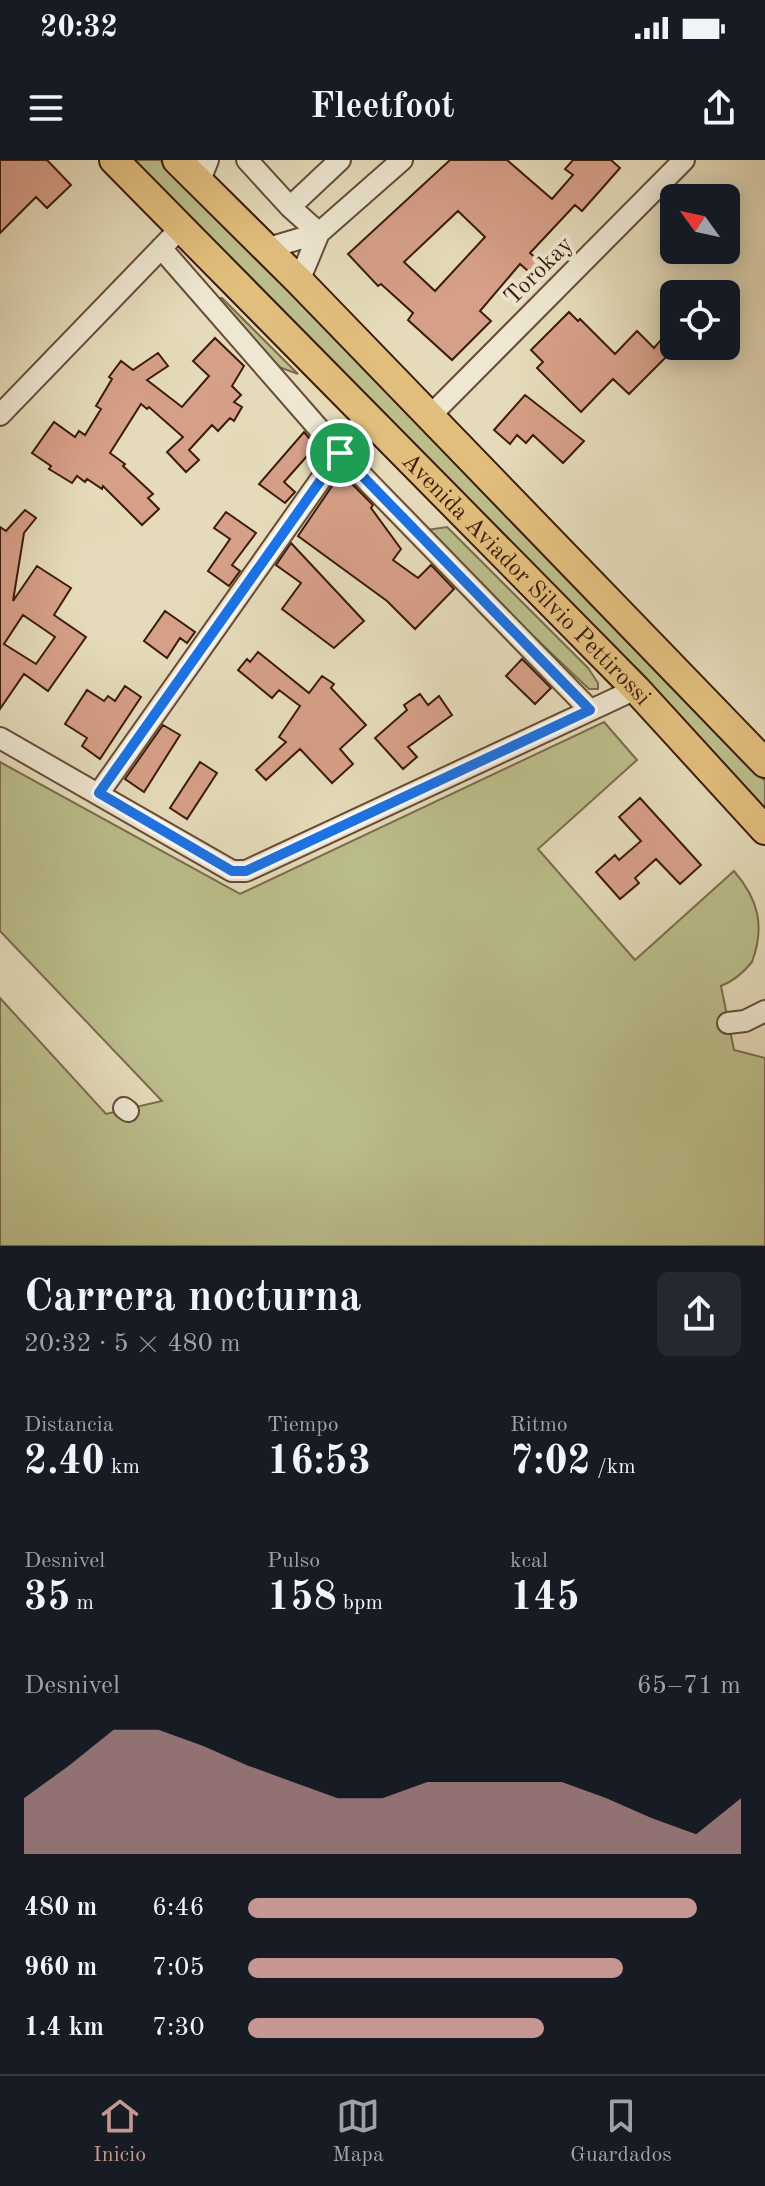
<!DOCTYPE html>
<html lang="es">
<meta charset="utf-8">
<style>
body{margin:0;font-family:"Old Standard TT",serif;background:#242831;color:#f1f3f6;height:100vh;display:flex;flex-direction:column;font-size:30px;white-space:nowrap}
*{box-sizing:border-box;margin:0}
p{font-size:26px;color:#9ea1a6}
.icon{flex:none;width:44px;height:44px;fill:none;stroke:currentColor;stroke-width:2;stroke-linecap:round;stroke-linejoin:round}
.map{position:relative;height:1086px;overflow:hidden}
.side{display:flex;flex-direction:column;background:#171b24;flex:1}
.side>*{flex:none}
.needle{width:52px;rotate:303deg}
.tools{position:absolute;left:660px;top:24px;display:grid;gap:16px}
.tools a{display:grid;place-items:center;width:80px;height:80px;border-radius:12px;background:#171b24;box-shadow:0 4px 20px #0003;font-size:40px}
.pin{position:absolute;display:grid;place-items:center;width:68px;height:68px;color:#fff;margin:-34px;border:4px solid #fff;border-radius:50%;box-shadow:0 2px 8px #0007}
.round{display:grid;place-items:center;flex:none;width:84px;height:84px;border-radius:12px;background:#242831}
.head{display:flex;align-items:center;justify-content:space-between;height:136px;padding:0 24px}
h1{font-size:44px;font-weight:800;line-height:60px}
.stats{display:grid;grid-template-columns:repeat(3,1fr);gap:12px;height:136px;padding:8px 24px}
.stats div{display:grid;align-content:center}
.stats b{font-size:40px;font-weight:800}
.stats small{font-size:22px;font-weight:400}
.stats p{font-size:22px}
.chart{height:224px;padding:16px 24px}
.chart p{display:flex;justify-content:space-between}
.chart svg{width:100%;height:144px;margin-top:8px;fill:#c59692;opacity:.7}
ul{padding:0 24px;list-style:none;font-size:26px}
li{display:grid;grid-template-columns:128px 96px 1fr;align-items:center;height:60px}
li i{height:20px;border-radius:10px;background:#c59692}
.status{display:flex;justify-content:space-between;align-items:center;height:56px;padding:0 40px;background:#171b24;direction:ltr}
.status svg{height:22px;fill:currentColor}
header{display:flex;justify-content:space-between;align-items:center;height:104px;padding:0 24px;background:#171b24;font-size:36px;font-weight:800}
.tab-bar{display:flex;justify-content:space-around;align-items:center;height:112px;border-top:2px solid #363941;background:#171b24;font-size:22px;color:#9ea1a6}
.tab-bar a{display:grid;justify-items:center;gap:4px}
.tab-bar .current{color:#c59692}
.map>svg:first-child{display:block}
.green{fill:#bbbe8b;stroke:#7c6c4c;stroke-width:2}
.building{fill:#d69f87;stroke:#3c1b0c;stroke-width:2;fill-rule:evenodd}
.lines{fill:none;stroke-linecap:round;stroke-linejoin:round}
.minor-casing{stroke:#664b38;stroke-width:24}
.highway-casing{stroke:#3c1b0c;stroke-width:32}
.minor{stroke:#eee8d2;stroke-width:20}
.highway{stroke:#e2be7d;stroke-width:28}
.route-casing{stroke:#fff;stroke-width:16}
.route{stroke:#1a73e8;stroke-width:10}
.labels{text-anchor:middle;stroke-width:8;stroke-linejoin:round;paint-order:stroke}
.street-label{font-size:24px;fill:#3c1b0c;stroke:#eee8d2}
</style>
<div class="status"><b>20:32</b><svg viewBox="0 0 49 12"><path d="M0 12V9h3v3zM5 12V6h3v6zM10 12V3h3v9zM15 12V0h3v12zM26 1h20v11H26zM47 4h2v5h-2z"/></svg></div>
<header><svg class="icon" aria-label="menu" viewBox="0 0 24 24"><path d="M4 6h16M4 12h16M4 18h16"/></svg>Fleetfoot<svg class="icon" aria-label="share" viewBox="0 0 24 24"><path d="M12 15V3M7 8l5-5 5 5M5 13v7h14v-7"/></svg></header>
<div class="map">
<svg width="765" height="1086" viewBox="0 0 765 1086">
<rect width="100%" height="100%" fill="#e5dbba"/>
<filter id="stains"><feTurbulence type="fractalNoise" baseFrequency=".0025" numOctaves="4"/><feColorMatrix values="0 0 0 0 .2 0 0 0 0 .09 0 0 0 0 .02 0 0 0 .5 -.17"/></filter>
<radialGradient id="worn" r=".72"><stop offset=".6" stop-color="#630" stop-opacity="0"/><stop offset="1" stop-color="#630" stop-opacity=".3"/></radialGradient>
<path class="green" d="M129,0H160L752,606L765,621V653Z
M219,138H222L298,214L276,206Z
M447,367L588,508L598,523V529H589L490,435L427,370Z
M604,562L637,600L538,689L635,800L734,711C759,740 765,767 752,802C743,813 734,821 721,826L734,890L765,898V1086H0V838L106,954L162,941L0,771V602L240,734Z"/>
<path class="building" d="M0,0H47L71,25L47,48L36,37L0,73Z
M450,0H507L552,39L573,15L565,9L573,0H611L620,8L582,51L575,45L530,93L546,107L536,118L520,104L480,151L491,161L452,200L408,160L413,153L381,124L378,126L348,94ZM458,51L485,77L435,131L404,102Z
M569,152L578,161L580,159L615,194L637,171L654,188L674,165V189L629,234L613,219L581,252L537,208L543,202L531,190Z
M215,178L244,206L232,226L241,235L234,242L242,247L234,261L230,258L218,271L212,265L189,290L199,300L186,312L167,292L183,277L149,247L147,249L141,244L110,293L125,304L123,306L153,334L148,338L159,349L142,365L103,326L102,329L87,319L85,322L77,316L72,323L49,309L51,306L32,293L54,262L75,277L79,271L85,275L101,249L96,246L112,219L109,217L121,201L133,210L158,193L168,206L147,220L182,247L209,216L193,201Z
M525,235L584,281L563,303L533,275L526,283L517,275L510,284L494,270Z
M304,272L316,286L284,322L295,332L285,343L259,324Z
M341,313L373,345L371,348L401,389L393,400L418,418L431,405L454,429L415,469L387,441L298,376Z
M25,350L36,358L24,373L13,441L37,406L71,428L54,455L86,477L48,531L24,514L0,549V367L6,371ZM23,455L55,477L36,504L4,484Z
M226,352L256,373L232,405L240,411L229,426L208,411L230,379L214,368Z
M291,383L364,461L334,488L282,449L301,423L276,405Z
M165,451L195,472L187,483L180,478L167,498L144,481Z
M258,492L309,533L322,516L334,524L331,528L366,565L340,589L353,604L332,623L300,589L266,620L256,610L286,582L279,577L300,546L279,530L272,538L238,510L247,499L250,502Z
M522,499L551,528L535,544L506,516Z
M125,526L141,537L100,599L82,586L87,578L65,564L87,530L104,541L108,536L115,541Z
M420,534L428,545L439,536L452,555L408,587L417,597L403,609L375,578L407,550L404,545Z
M163,565L180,575L144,632L125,619Z
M200,602L217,613L187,659L170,648Z
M640,638L701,705L680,724L656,699L635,718L639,723L620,739L596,712L615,695L619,700L641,681L619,657Z"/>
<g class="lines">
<g class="minor-casing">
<path id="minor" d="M247,0L290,47L319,73
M200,20L208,0
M290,47L340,0
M161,88L340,293L590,550
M265,89L319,73L402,0
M299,121L319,73
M0,255L170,79
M429,257L684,0
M0,578L232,711H246L636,529
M99,633L367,254
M728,863L745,861L765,851
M124,948L128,951"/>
</g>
<g class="highway-casing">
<g id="highway">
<path id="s1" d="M114,0L636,529L765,670"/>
<path d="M177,0L299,121L765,603"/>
</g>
</g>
<use href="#minor" class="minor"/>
<use href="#highway" class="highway"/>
</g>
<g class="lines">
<g class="route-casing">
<path id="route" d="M340,293L590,550L246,711H232L99,633Z"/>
</g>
<use href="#route" class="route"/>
</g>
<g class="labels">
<g class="street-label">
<text transform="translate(538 110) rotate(-45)" y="8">Torokay</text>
<text dy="8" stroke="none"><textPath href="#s1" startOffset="588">Avenida Aviador Silvio Pettirossi</textPath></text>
</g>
</g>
<rect width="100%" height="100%" filter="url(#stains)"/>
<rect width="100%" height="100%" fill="url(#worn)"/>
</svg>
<div class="tools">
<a><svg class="needle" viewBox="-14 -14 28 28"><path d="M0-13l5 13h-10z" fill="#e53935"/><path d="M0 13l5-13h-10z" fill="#9ea1a6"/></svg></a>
<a><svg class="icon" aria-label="locate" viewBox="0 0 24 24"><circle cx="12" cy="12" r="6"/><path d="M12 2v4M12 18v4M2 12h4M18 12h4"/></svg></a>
</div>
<div class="pin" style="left:340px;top:293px;background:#1e9e55"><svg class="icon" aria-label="arrive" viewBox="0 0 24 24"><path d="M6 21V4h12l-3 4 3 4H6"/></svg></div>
</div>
<section class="side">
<div class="head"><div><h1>Carrera nocturna</h1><p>20:32 · 5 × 480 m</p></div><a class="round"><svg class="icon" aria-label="share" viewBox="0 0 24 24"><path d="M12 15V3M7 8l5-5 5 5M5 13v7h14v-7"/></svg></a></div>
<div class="stats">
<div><p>Distancia</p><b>2.40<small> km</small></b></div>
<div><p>Tiempo</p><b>16:53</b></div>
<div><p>Ritmo</p><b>7:02<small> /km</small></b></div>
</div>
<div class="stats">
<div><p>Desnivel</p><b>35<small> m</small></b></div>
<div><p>Pulso</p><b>158<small> bpm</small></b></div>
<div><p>kcal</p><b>145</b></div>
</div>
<div class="chart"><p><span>Desnivel</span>65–71 m</p>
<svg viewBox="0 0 160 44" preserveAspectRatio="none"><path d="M0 44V27L10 17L20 6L30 6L40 11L50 17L60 22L70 27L80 27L90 22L100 22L110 22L120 22L130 27L140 33L150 38L160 27V44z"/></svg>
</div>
<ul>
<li><b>480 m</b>6:46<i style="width:91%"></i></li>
<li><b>960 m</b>7:05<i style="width:76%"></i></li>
<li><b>1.4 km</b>7:30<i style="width:60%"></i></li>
</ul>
</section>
<nav class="tab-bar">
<a class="current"><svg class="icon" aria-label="home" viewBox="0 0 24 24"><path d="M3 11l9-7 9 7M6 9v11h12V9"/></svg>Inicio</a>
<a><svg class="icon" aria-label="map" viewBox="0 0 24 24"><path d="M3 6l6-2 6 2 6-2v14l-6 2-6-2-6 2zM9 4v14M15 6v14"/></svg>Mapa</a>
<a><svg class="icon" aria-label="saved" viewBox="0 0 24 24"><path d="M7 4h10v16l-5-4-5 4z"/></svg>Guardados</a>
</nav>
